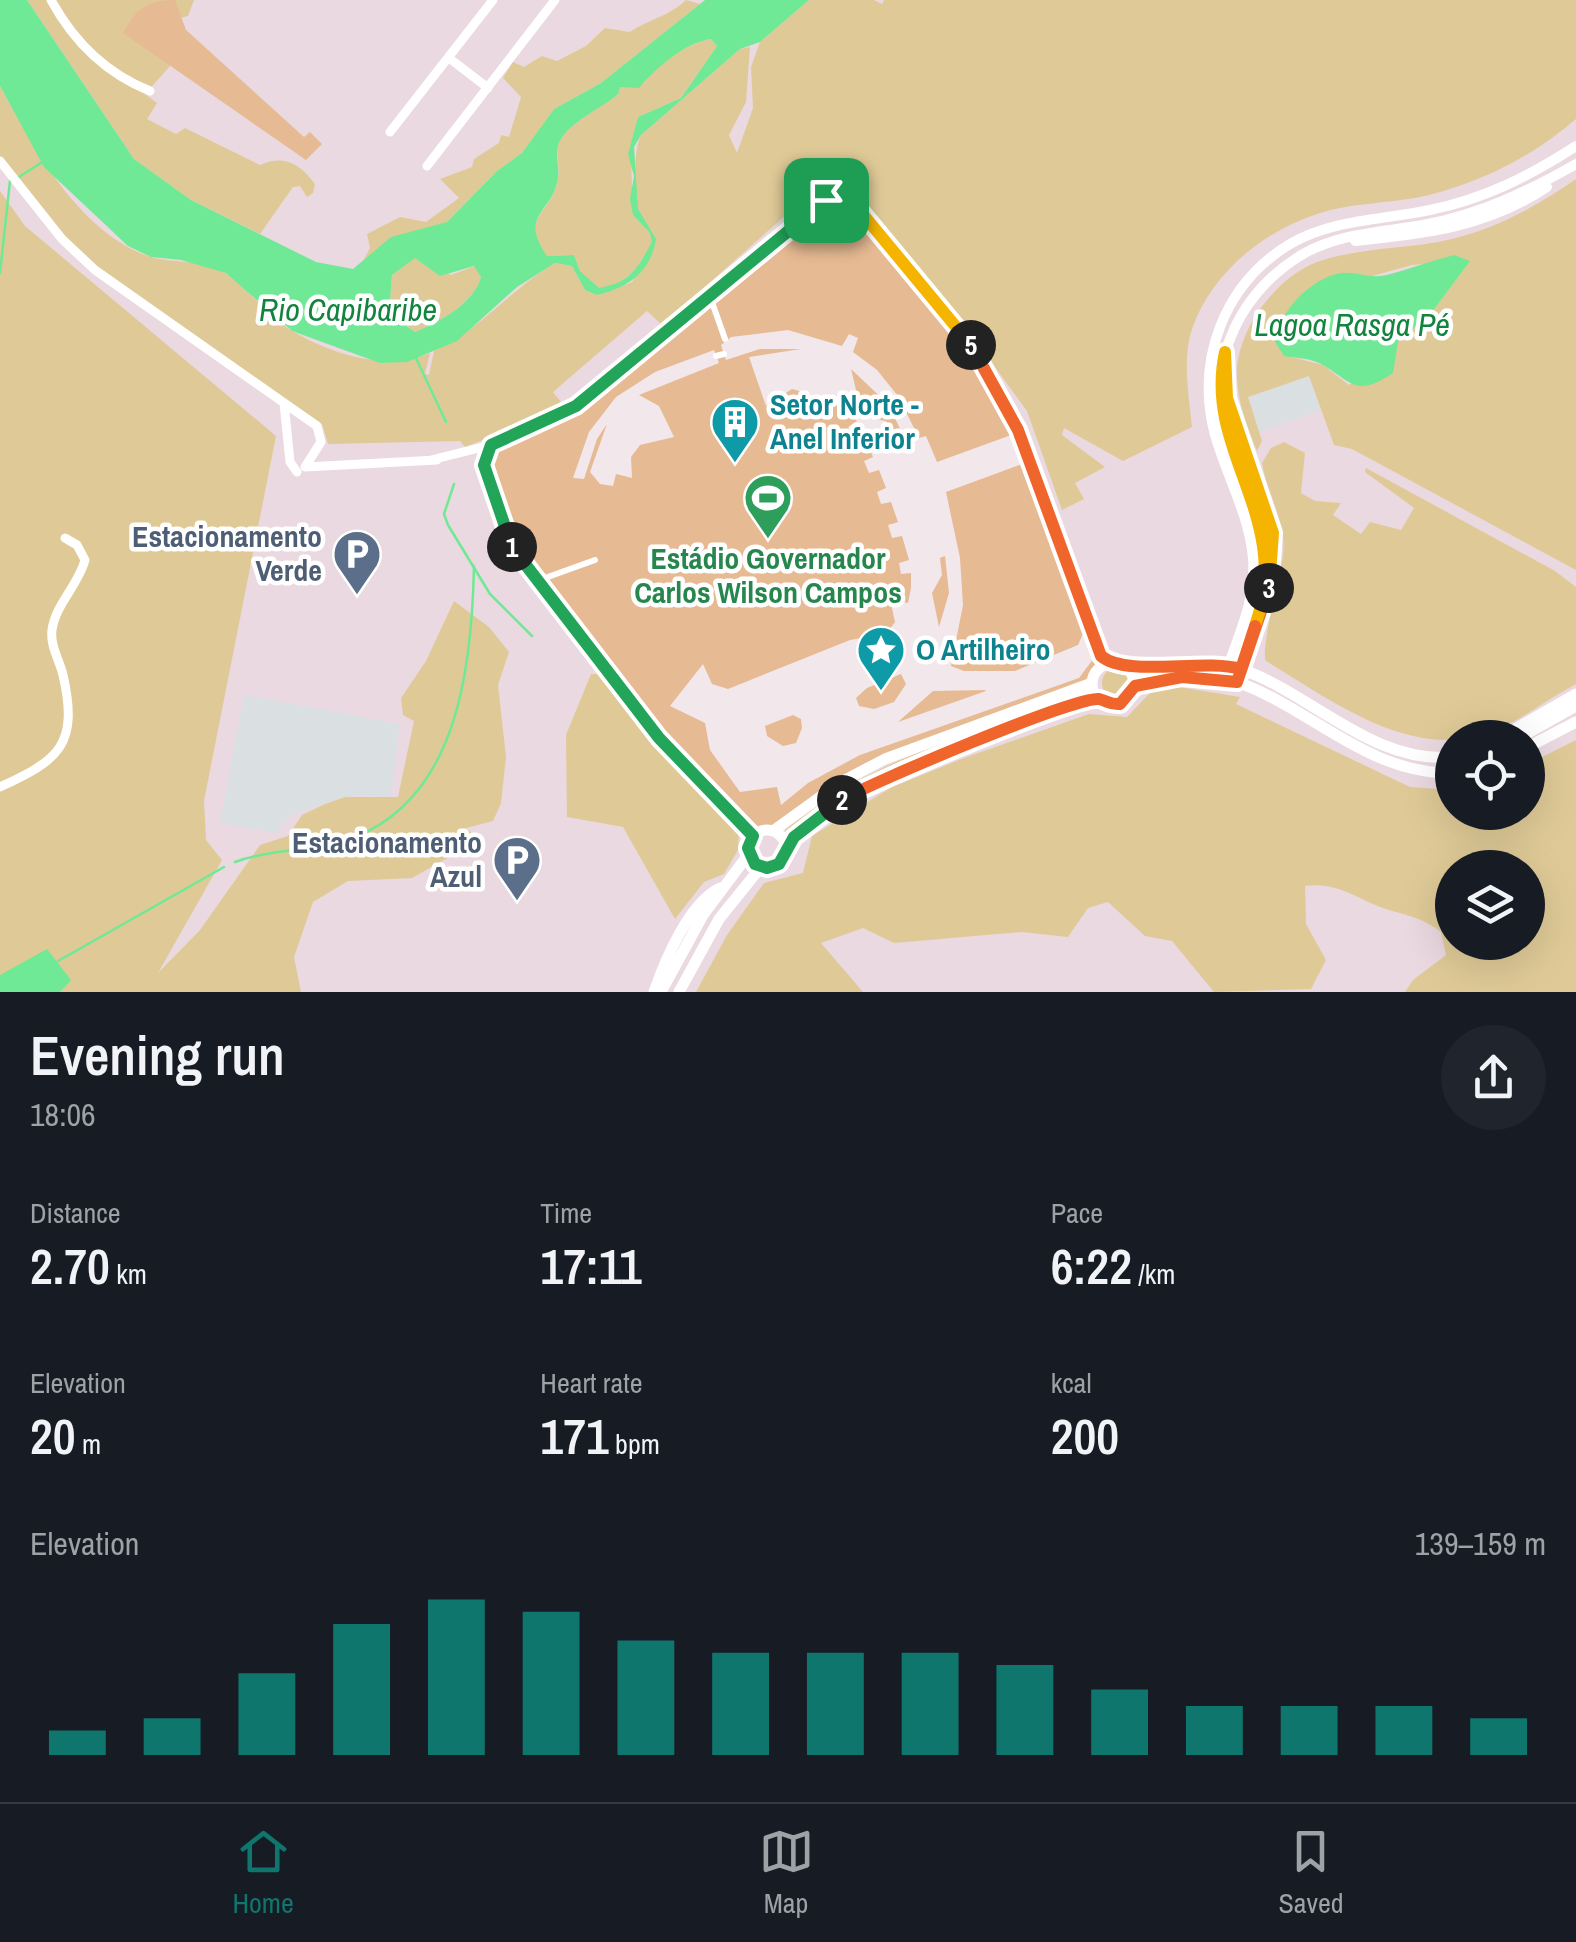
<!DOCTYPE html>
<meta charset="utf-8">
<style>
body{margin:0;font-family:"Archivo Narrow",sans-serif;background:#20242c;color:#f1f3f6;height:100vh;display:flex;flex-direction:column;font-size:38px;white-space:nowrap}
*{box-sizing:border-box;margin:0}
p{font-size:32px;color:#9ea1a6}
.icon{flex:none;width:55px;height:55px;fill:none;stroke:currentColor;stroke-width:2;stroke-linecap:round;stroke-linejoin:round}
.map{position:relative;height:992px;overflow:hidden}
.side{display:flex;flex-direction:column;background:#171b24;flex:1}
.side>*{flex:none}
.controls{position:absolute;left:1435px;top:720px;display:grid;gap:20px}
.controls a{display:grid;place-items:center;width:110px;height:110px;border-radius:50%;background:#171b24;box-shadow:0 10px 40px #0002;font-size:50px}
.pin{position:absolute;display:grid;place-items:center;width:85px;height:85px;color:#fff;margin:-42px;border-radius:20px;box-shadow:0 5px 15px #0006}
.km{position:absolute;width:50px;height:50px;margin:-25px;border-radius:50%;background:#222;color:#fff;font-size:28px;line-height:50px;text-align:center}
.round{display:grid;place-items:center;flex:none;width:105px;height:105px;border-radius:52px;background:#20242c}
.head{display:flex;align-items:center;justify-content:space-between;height:170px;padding:0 30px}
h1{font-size:55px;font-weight:600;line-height:75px}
.figures{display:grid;grid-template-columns:repeat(3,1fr);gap:15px;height:170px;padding:10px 30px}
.figures div{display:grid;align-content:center}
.figures b{font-size:50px;font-weight:600}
.figures small{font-size:28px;font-weight:400}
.figures p{font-size:28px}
.chart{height:280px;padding:20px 30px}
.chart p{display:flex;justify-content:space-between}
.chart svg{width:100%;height:180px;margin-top:10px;stroke:#0f766e;stroke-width:6}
.tab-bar{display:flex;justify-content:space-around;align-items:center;height:140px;border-top:2px solid #363941;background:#171b24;font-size:28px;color:#9ea1a6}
.tab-bar a{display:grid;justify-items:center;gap:5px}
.tab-bar .active{color:#0f766e}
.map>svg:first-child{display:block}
.industrial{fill:#dadfe2}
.green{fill:#dfca97;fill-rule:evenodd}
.pitch{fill:#e6ba93}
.plaza{fill:#f2e7eb;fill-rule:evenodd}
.water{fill:#6fe995;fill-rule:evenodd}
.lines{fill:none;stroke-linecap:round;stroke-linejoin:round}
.stream{stroke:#6fe995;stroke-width:2.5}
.pedestrian{stroke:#fff;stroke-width:6}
.minor{stroke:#fff;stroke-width:9}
.tertiary{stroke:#fff;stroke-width:10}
.secondary{stroke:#fff;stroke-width:11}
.split-1-casing{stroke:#fff;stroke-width:20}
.split-2-casing{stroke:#fff;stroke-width:20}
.split-3-casing{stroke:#fff;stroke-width:20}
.split-4-casing{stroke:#fff;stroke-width:20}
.split-5-casing{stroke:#fff;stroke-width:20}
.split-6-casing{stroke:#fff;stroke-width:20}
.split-1{stroke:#22a559;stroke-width:12}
.split-2{stroke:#22a559;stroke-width:12}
.split-3{stroke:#f0652b;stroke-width:12}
.split-4{stroke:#f5b400;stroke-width:12}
.split-5{stroke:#f0652b;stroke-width:12}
.split-6{stroke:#f5b400;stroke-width:12}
.labels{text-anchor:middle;stroke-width:9;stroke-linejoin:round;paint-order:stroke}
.culture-label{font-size:30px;font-weight:bold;fill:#0d838f;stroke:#fff;text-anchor:start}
.service-label{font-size:30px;font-weight:bold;fill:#4e5e75;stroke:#fff;text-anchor:end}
.leisure-label{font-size:30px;font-weight:bold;fill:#27864d;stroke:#fff}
.water-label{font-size:32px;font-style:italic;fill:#12843e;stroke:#fff}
</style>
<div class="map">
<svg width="1576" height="992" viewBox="0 0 1576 992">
<rect width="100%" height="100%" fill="#ead9e0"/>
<path class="industrial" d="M1309,375L1322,409L1260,432L1248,397Z
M244,695L400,724L391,797L354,795L292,814L276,833L220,823Z"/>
<path class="green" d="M27,0H194L188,16L123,32L171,65L145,94L157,103L147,119L176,134L185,128L260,165C285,154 300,164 315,184L313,193L307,197L300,186L293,187L260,234L191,200L134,159Z
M686,0L700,4L601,83L554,109L522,153L497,171L447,222L362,263L370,248L367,234L400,217L426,222L459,198L440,179L472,167L474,159L499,143L501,135L509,137L521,97L503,78L513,62L524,67L542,56L557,61L586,46L605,28L630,32C649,19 668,17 686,0Z
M809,0H874L882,4L884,0H1576V119C1533,156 1484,181 1429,195C1392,204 1353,202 1317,214C1262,232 1211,274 1192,329C1182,358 1189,397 1192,427L1123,461L1064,428L1062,435L1105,467L1075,483L1084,499L1062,510L1027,411L960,319L862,206L853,185L858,174L851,167L836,179L831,175L662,325L647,311L553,392L565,407L465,447L460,441L328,444L322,424L117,285L72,245L0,157V86C33,147 78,231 148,256C174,265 205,257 229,275C251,292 269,317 292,331C333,355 386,371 430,353L425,374L429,375L434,351C480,330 511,289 555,263L572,266L585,290L597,295L632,282L654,247C652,231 643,224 638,209C633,196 634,147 641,135L740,49L750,47L746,102L729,135L737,153L753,108L751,67L760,42Z
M711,39L717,46L681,98L638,117C627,157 633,175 633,215L650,233L653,242C637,269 631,281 599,289L580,271L574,255L546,256C519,214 553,214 558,178C561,164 553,153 561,139C575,117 605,109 620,87L643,84C658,64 686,43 711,39Z
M1576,179V570L1352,449L1334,445L1309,376L1248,397L1262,441L1257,451C1247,427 1238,404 1237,377C1235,331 1278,273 1323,260C1365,247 1410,249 1452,239C1498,228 1537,206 1576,179ZM1469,261L1432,312L1349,385L1323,365L1284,355L1275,342L1341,273L1365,278L1412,265Z
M0,191L25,226L276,436L204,801L206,840L222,860L158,973L200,930L260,845L288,836L302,815L325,804L345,797H398L414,721L403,715L401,698L426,661L454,601L489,627L509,652L498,685L506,757L501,803L493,821L466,828L479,840L412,878L348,881L313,902L294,957L301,992H0Z
M415,257L451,275L475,266L481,277C474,303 440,322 415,332L389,313L392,275Z
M1284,442L1305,453L1301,493L1315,501L1341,503L1333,515L1361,534L1370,522L1401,530L1414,508L1365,472L1366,468L1555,571L1576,587V684C1551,697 1528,715 1503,727C1419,767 1339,705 1266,661C1260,650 1280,576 1283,555C1287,523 1267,494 1262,463L1271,448Z
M1102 683a16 16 0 1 1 32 0a16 16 0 1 1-32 0Z
M591,674H599L687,778L739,830L738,850L724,874L704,882L675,919L623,827L567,817L566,735Z
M1179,687L1240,697L1236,704L1410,787L1452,790V812H1528V764L1576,740V992H1405L1413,980L1446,955L1441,932C1420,917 1412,917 1389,910C1357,900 1339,881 1305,886L1306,924L1326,960L1311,989L1214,992L1172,941L1145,936L1108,902L1088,908L1068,937L1022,932L894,943L863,928L821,943L863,992H696L727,935L764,883L803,873L812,836L892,787L964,758L1089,714L1127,717L1151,692ZM1452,868H1528V942H1452Z
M1092,688L1096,698L859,788L793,837L785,829C874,757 986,727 1092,688Z"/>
<path class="pitch" d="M175,0L186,30L304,137L310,132L322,144L306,160L123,33C136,9 147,0 175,0Z
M836,197L939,301L998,388L1101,656L1089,684L885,759L786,822L753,836L690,773L517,555L487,457L501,445L568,415L788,229Z"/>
<path class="plaza" d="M788,330L842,346L849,334L858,338L853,352L877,370L898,396L919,438L926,436L937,462L1014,434L1025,463L946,492L960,558L963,605L951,666L964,671H1015L1078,645L1086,627L1094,658L1079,678L860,755L808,783L781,805L777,787L740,792L710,750L705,723L670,706L703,664L712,684L728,689L850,640L886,634L895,622L890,599L908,603L911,588V573L901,574L899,563L909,560L902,536L892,538L888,525L898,522L891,502L881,504L877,492L886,488L879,470L869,473L864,461L873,457L862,432L853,435L848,427L857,421L849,410L834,396L821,411L807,393L792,389L766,406L749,357L801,349H760L726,360L721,345L731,337ZM851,369L889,405L907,444L902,446L886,421L857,416L850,406L856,390ZM945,556L949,593L939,627L932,593L942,575L940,558ZM901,674L906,684L894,702L874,709L859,706L856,698L867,688ZM933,691L985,690L986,691L898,722ZM793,715L801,719L802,728L796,743L783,746L767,736L765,726Z
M714,350L719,363L639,395L659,406L674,437L640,445L631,457L632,478L616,474L613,486L600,484L590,472L607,424L597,439L584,479L573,478L589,432L616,397L655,372Z"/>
<path class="water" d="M0,0H27L134,159L191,200L316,262L353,269L391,237L447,222L497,171L522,153L554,109L601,83L705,0H809L760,42L740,49L641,135L634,147L638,209L656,239C650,273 629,287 597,295L585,290L572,266L555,263L517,287L457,341L407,362L380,363L292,331L226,273L181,260L151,257L128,246L44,167L0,86ZM711,39L717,46L681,98L638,117L628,154L634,176L630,199L633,215L650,233L652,242C637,269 631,282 599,288L580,271L574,255L547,256C518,214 553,213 558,178C560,164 553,152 561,139C574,119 601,109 618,94L620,87L639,88C656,68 684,43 711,39ZM415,258L440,276L474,266L481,277C474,303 440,322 415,332L389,314L392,275Z
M1454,255L1470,261L1432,312L1398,342L1393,373C1357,397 1354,384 1323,365C1311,358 1297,358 1284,356L1275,342C1278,313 1310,278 1341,273C1356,271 1370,279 1387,275C1409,269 1431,261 1454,255Z
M47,949L71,980L60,992H0V975Z"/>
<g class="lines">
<path class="stream" d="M19,177L41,163
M0,273L10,181
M415,356L446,422
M454,484L444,514L448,525L490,594L532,636
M235,862C273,848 318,852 355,837C459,796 472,664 474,566
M58,961L224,867"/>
<path class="pedestrian" d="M713,305L725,339
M716,356L724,354
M545,578L595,560"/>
<path class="minor" d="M51,0C74,42 105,73 150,91
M449,58L488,88
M390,132L493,0
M0,161L62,239L95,270L317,426L321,442L305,467
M427,166L555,0
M284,403L290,462L297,472
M491,445L484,465L517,555L659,738L753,836
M431,460L491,445L576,407L815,207L830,198L844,199L939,301L998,388L1091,628L1101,656L1099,667
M305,467L437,460
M0,787C59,760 79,745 63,675C59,659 50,646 52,630C55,605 79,584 85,560L77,545L65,538"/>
<path class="tertiary" d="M1355,241C1425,234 1487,227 1547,187
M1226,388C1236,455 1286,512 1270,583
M1227,669C1240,632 1256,599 1253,558C1249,514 1227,477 1215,435C1195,360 1224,284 1290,244C1333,219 1383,220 1430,210C1484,199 1530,176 1576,146
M1239,676C1253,631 1270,592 1265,544C1260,503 1238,467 1226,428C1206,358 1243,290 1303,254C1341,232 1387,232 1428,224C1482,213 1529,191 1576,164"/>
<path class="secondary" d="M1092 684a21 21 0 1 1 42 0a21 21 0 1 1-42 0Z
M1126,666C1163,665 1206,656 1241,669C1312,694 1373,764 1452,757
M1135,686C1166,677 1202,671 1234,681C1311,707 1366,774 1452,773
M1499,738L1576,694
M1519,738L1576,706
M1528,747L1576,722
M748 849a19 19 0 1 1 38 0a19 19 0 1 1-38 0Z
M773,831L841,782L885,759L1092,683
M786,847C851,767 1002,730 1098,699
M654,992C665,960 689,903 720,888
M661,992L703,915L748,855
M679,992L719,919L761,867"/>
</g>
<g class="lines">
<g class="split-1-casing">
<path id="split-1" d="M512,547L484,465L491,445L576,406L826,200"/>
</g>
<g class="split-2-casing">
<path id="split-2" d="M512,547L659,738L753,836L748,848L755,864L767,868L779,864L794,837L842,800"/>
</g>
<g class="split-3-casing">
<path id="split-3" d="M842,800C870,783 1076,696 1099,699C1108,701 1110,705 1120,704L1135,686L1182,677L1237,682L1269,588"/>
</g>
<g class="split-4-casing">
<path id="split-4" d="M1255,626C1294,517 1203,453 1225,352L1227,398L1273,533L1269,588"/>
</g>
<g class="split-5-casing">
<path id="split-5" d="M971,345L1018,430L1101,656C1128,678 1203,658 1241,669L1255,626"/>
</g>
<g class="split-6-casing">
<path id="split-6" d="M826,200L844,199L861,212L971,345"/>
</g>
<use href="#split-1" class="split-1"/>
<use href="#split-2" class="split-2"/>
<use href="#split-3" class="split-3"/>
<use href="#split-4" class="split-4"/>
<use href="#split-5" class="split-5"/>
<use href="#split-6" class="split-6"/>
</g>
<defs>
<g id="building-pin" transform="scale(2.5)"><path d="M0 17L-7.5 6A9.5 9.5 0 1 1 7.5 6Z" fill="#0f9aa8" stroke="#fff"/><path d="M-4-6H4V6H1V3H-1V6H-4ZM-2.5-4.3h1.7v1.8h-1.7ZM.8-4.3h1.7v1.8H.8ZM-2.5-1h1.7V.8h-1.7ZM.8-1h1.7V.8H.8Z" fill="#fff"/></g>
<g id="stadium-pin" transform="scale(2.5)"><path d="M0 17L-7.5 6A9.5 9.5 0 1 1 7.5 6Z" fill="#2e9e5b" stroke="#fff"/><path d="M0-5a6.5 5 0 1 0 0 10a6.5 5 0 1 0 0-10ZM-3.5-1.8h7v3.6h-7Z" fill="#fff"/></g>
<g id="parking-pin" transform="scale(2.5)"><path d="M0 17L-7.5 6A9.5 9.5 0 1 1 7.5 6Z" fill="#5c6f8a" stroke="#fff"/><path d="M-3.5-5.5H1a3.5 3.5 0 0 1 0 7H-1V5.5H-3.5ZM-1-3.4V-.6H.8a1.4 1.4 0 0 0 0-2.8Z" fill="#fff"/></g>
<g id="sight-pin" transform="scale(2.5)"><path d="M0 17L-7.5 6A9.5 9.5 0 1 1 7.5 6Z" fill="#0f9aa8" stroke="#fff"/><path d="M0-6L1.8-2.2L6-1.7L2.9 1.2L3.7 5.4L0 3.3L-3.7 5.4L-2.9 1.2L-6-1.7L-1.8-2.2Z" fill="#fff"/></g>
</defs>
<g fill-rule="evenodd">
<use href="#building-pin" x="735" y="422"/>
<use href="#stadium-pin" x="768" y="498"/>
<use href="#parking-pin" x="357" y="554"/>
<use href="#sight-pin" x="881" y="650"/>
<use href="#parking-pin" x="517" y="860"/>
</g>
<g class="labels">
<g class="culture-label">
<text x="770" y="415">Setor Norte -<tspan x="770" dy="34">Anel Inferior</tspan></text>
<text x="916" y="660">O Artilheiro</text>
</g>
<g class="service-label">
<text x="322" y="547">Estacionamento<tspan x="322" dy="34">Verde</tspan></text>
<text x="482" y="853">Estacionamento<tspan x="482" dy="34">Azul</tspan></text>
</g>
<g class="leisure-label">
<text x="768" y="569">Estádio Governador<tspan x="768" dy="34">Carlos Wilson Campos</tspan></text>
</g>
<g class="water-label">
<text x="348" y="321">Rio Capibaribe</text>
<text x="1352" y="336">Lagoa Rasga Pé</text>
</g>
</g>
</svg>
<div class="controls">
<a><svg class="icon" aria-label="locate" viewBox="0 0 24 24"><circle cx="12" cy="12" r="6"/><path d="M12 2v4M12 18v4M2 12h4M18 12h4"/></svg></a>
<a><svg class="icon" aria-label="layers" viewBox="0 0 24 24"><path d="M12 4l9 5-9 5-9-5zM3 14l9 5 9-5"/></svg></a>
</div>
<div class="pin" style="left:826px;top:200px;background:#1e9e55"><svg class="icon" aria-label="arrive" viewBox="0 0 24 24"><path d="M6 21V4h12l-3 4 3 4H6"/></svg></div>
<b class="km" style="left:512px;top:547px">1</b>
<b class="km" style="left:842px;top:800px">2</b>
<b class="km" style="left:1269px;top:588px">3</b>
<b class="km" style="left:971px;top:345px">5</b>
</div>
<section class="side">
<div class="head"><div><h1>Evening run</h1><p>18:06</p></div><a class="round"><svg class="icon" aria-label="share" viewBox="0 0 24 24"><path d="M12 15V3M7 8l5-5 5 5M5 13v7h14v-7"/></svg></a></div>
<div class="figures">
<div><p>Distance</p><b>2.70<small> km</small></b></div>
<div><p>Time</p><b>17:11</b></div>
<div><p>Pace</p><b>6:22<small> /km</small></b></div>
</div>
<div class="figures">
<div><p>Elevation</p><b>20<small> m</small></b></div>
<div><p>Heart rate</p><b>171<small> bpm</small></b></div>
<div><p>kcal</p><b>200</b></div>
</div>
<div class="chart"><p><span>Elevation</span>139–159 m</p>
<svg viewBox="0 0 160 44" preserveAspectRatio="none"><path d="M5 44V38M15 44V35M25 44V24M35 44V12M45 44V6M55 44V9M65 44V16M75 44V19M85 44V19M95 44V19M105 44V22M115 44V28M125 44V32M135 44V32M145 44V32M155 44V35"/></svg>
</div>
</section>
<nav class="tab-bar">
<a class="active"><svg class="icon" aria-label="home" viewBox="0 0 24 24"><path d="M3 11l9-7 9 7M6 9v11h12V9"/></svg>Home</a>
<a><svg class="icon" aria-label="map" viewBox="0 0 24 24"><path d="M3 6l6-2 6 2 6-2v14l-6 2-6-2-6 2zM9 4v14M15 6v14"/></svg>Map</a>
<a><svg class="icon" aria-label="saved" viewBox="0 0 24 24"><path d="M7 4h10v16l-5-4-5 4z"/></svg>Saved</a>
</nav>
